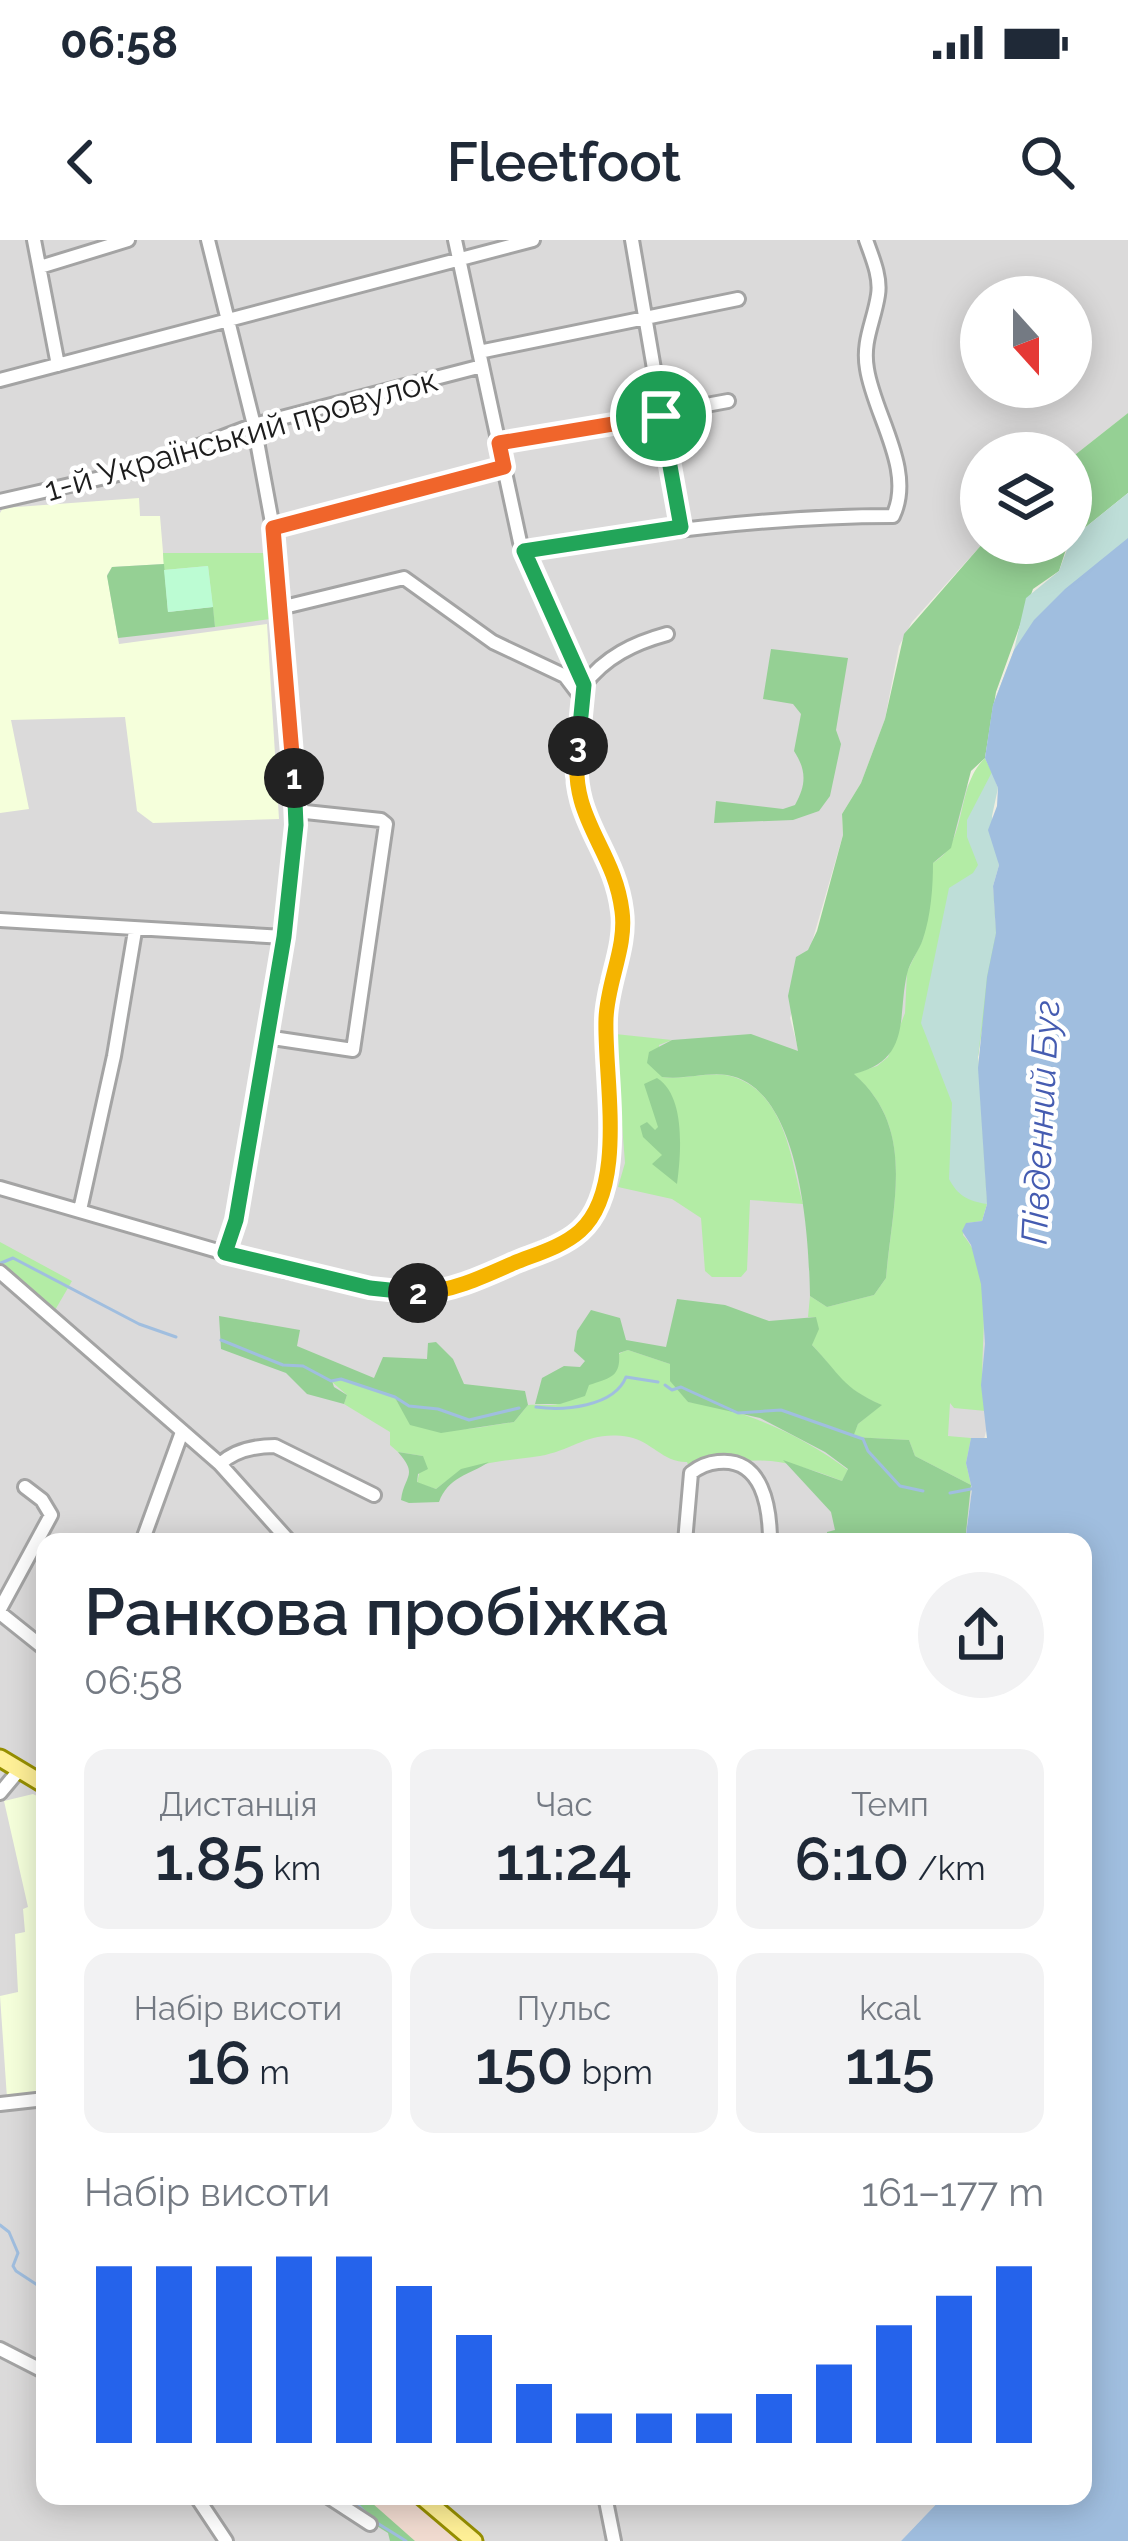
<!DOCTYPE html>
<html lang="uk">
<meta charset="utf-8">
<style>
body{margin:0;font-family:Raleway,sans-serif;background:#f2f2f3;color:#1f2937;height:100vh;display:flex;flex-direction:column;font-size:45px;white-space:nowrap}
*{box-sizing:border-box;margin:0}
p{font-size:39px;color:#747a83}
.icon{flex:none;width:66px;height:66px;fill:none;stroke:currentColor;stroke-width:2;stroke-linecap:round;stroke-linejoin:round}
.map{position:relative;flex:1;overflow:hidden}
.details{position:absolute;left:36px;top:1293px;width:1056px;height:972px;display:flex;flex-direction:column;background:#fff;border-radius:24px;box-shadow:0 6px 30px #0003}
.details>*{flex:none}
.needle{width:78px;rotate:159deg}
.buttons{position:absolute;left:960px;top:36px;display:grid;gap:24px}
.buttons a{display:grid;place-items:center;width:132px;height:132px;border-radius:50%;background:#fff;box-shadow:0 6px 30px #0003;font-size:60px}
.pin{position:absolute;display:grid;place-items:center;width:102px;height:102px;color:#fff;margin:-51px;border:6px solid #fff;border-radius:50%;box-shadow:0 3px 12px #0007}
.km{position:absolute;width:60px;height:60px;margin:-30px;border-radius:50%;background:#222;color:#fff;font-size:33px;line-height:60px;text-align:center}
.round{display:grid;place-items:center;flex:none;width:126px;height:126px;border-radius:63px;background:#f2f2f3}
.overview{display:flex;align-items:center;justify-content:space-between;height:204px;padding:0 48px}
h1{font-size:66px;font-weight:600;line-height:90px}
.stats{display:grid;grid-template-columns:repeat(3,1fr);gap:18px;height:204px;padding:12px 48px}
.stats div{display:grid;align-content:center;border-radius:24px;background:#f2f2f3;text-align:center}
.stats b{font-size:60px;font-weight:600}
.stats small{font-size:33px;font-weight:400}
.stats p{font-size:33px}
.chart{height:336px;padding:24px 48px}
.chart p{display:flex;justify-content:space-between}
.chart svg{width:100%;height:216px;margin-top:12px;stroke:#2563eb;stroke-width:6}
.status{display:flex;justify-content:space-between;align-items:center;height:84px;padding:0 60px;background:#fff;direction:ltr}
.status svg{height:33px;fill:currentColor}
header{display:flex;justify-content:space-between;align-items:center;height:156px;padding:0 48px;background:#fff;font-size:54px;font-weight:600}
.map>svg:first-child{display:block}
.residential{fill:#dbdada;fill-rule:evenodd}
.commercial{fill:#f1dbd0}
.education{fill:#f5ffdb}
.grass{fill:#b3eca5}
.forest{fill:#95d094}
.wetland{fill:#beded8}
.park{fill:#bcfcd3}
.water{fill:#a0bedf}
.lines{fill:none;stroke-linecap:round;stroke-linejoin:round}
.stream{stroke:#a0bedf;stroke-width:3}
.minor-casing{stroke:#a4a4a4;stroke-width:18}
.major-casing{stroke:#968f00;stroke-width:21}
.minor{stroke:#fff;stroke-width:12}
.major{stroke:#fff097;stroke-width:15}
.split-1-casing{stroke:#fff;stroke-width:24}
.split-2-casing{stroke:#fff;stroke-width:24}
.split-3-casing{stroke:#fff;stroke-width:24}
.split-4-casing{stroke:#fff;stroke-width:24}
.split-1{stroke:#f0652b;stroke-width:15}
.split-2{stroke:#22a559;stroke-width:15}
.split-3{stroke:#f5b400;stroke-width:15}
.split-4{stroke:#22a559;stroke-width:15}
.labels{text-anchor:middle;stroke-width:9;stroke-linejoin:round;paint-order:stroke}
.street-label{font-size:33px;fill:#1d1d1d;stroke:#fff}
.water-label{font-size:36px;font-style:italic;fill:#455cb1;stroke:#fff}
</style>
<div class="status"><b>06:58</b><svg viewBox="0 0 49 12"><path d="M0 12V9h3v3zM5 12V6h3v6zM10 12V3h3v9zM15 12V0h3v12zM26 1h20v11H26zM47 4h2v5h-2z"/></svg></div>
<header><svg class="icon" aria-label="back" viewBox="0 0 24 24"><path d="M15 5l-7 7 7 7"/></svg>Fleetfoot<svg class="icon" aria-label="search" viewBox="0 0 24 24"><circle cx="10" cy="10" r="6"/><path d="M15 15l6 6"/></svg></header>
<div class="map">
<svg width="1128" height="2301" viewBox="0 0 1128 2301">
<rect width="100%" height="100%" fill="#efeee2"/>
<path class="residential" d="M0,0H1128V173L1071,218V213H981L983,303L912,382L899,406L885,479L861,543L842,574L843,595L790,778L799,812L985,518L996,693L978,817L987,1187L972,1249L965,1302H45V2256H944L901,2301H0ZM981,57H1071V147H981Z"/>
<path class="commercial" d="M359,2256H411L458,2296L455,2301H412Z"/>
<path class="education" d="M139,258L140,276H160L164,324L112,327L107,335L119,404L267,384L279,579L153,583L137,571L125,477L11,480L29,569L0,573V273L3,268Z
M33,1554L45,1560V1853L7,1858L0,1756L18,1752L15,1694L25,1692L23,1669L28,1667L4,1561Z"/>
<path class="grass" d="M163,313H265L270,379L215,387L208,326L164,330Z
M985,518L994,536L990,607L996,693L978,817L987,964L982,981L967,983L963,995C1001,1038 973,1121 986,1171L954,1168L950,1163L948,1196L971,1198L966,1223L971,1245L915,1216L909,1200L852,1197L858,1184L881,1165C838,1145 841,1136 812,1105L816,1077H808L810,1056L827,1067L874,1055L886,1038C892,965 917,886 853,834L877,826L888,817L905,773L907,732L923,699L933,623C969,603 954,548 985,518Z
M615,794L672,800L659,805L662,837C684,840 709,831 730,836C785,850 791,920 803,964L750,960L747,1030L741,1037H712L705,1031L701,978L672,959L618,947L625,923Z
M0,1002L72,1041L51,1077L0,1032Z
M628,1110L670,1124L688,1162C741,1167 805,1197 848,1230L842,1241C782,1218 754,1213 691,1233L687,1222C664,1223 651,1201 629,1197C588,1190 575,1210 540,1216C496,1223 473,1219 436,1249L417,1243L423,1216L398,1212L390,1205V1192L344,1164L347,1155L331,1141L341,1139L395,1157C416,1205 472,1188 514,1182L528,1165C538,1164 550,1166 558,1164C588,1158 601,1118 628,1110Z"/>
<path class="forest" d="M1128,173V253L1071,299V218Z
M983,303H1068L1059,331L1033,349L996,452L985,518L971,531L951,608L933,623C933,647 931,675 923,699C919,711 910,721 907,734C897,778 912,819 854,834C917,889 892,963 886,1038L874,1055L827,1067L810,1056C809,1000 802,847 727,835C706,832 684,840 662,837L647,823L649,812L672,800L751,794L798,811L788,756L796,717L808,710L817,691L843,595L842,574L861,543L885,479L904,394Z
M164,324L168,372L213,367L215,387L118,398L107,336L112,327Z
M771,409L848,418L836,490L841,504L830,556L819,571L793,580L714,583L716,561L783,569L795,565C806,545 807,531 794,511L801,474L793,464L763,459Z
M657,838C686,856 681,914 677,944L652,924L662,915L643,897L640,886L647,882L655,890L658,887L644,844Z
M677,1059L725,1065L769,1081L816,1077L819,1089L812,1105C841,1135 841,1147 882,1165L858,1184L853,1197L909,1200L915,1216L971,1245L965,1302H827V1292L835,1290L831,1272L783,1220L842,1241L848,1229L825,1212L760,1178L688,1162L670,1141V1124L628,1110L619,1113C621,1137 610,1138 589,1145L585,1156L560,1164H535L542,1138L564,1126L580,1127L585,1121L574,1111L577,1091L591,1070L620,1078L626,1100L666,1107Z
M219,1076L300,1090L297,1106L374,1138L383,1117L427,1119L428,1103L436,1102L453,1119L464,1144L525,1151L528,1165L514,1182L441,1193L410,1185L394,1156L341,1140L332,1141L334,1147L347,1155L344,1164L307,1154L286,1133L221,1109Z
M398,1212L423,1216L428,1229L418,1234L417,1242L436,1249L461,1229L489,1222C469,1235 448,1237 439,1262L409,1263L401,1260C404,1235 419,1236 398,1212Z
M329,2256H377L372,2263L415,2301H390L388,2293Z"/>
<path class="wetland" d="M1128,253V335L992,532L998,548L992,576L999,625L993,646L996,693L987,737L978,817L987,964C968,961 958,956 949,939L952,863L921,783L949,648L973,633L978,625L967,597V580L992,532L985,518L993,465L1014,410L1026,358L1059,331L1071,299Z"/>
<path class="park" d="M208,326L213,367L168,372L164,330Z"/>
<path class="water" d="M1128,298V2301H901L944,2256H1083V1302H965L972,1249L966,1223L971,1198H987L981,1145L985,1104L981,1044L971,1005L962,991L966,983L982,981L987,964L978,828L987,737L996,693L993,646L999,625L988,590L997,566L998,548L985,518L993,465L1014,410L1034,380L1065,349Z"/>
<g class="lines">
<path class="stream" d="M1,1023L13,1018L139,1084L176,1097
M221,1100L283,1125L303,1126L331,1141L341,1139L395,1157L409,1166L438,1169L469,1180L519,1168
M665,1145L672,1150L681,1147L738,1173L781,1170L863,1199L868,1211L900,1246L923,1251
M536,1167C563,1171 614,1167 626,1137L658,1142
M950,1253L976,1248
M0,1985L9,1992L18,2013L13,2026L16,2031L45,2050
M349,2256L374,2281L406,2301"/>
<g class="minor-casing">
<path id="minor" d="M34,0L58,125
M208,0L254,185L273,288L296,571L284,697L236,980L225,1013
M455,0L520,302L584,445
M632,0L681,287
M40,27L128,0
M479,112L738,59
M0,140L533,0
M499,203L728,161
M0,261L136,230L254,185L482,126
M273,288L504,227
M523,312C647,293 768,276 893,276C915,230 874,175 867,129C862,101 874,82 878,55C881,37 872,17 866,0
M280,368L404,338L493,402L565,436L584,461
M0,680L284,697
M266,797L353,810L386,584L381,580L296,571
M0,948L287,1031L397,1053H431L471,1040L577,994L600,963L608,933V746L623,692L619,653L581,567L574,537L584,445C605,417 634,403 667,394
M80,970L114,816L135,691
M0,1032L220,1224L290,1302
M220,1224C235,1210 255,1206 275,1206L374,1255
M142,1302L182,1192
M685,1302L691,1233C700,1226 707,1223 718,1222C763,1217 770,1268 770,1302
M0,1369L51,1275L42,1260L25,1247
M0,1373L45,1409
M0,1553L20,1529
M0,1864L45,1859
M0,2109L45,2132
M196,2256L226,2301
M327,2256L370,2284
M605,2256L614,2301"/>
</g>
<g class="major-casing">
<path id="major" d="M0,1518L45,1545
M421,2256L474,2301"/>
</g>
<use href="#minor" class="minor"/>
<use href="#major" class="major"/>
</g>
<g class="lines">
<g class="split-1-casing">
<path id="split-1" d="M294,538L273,288L504,227L499,203L661,176"/>
</g>
<g class="split-2-casing">
<path id="split-2" d="M294,538L296,585L284,697L236,980L225,1013L370,1048L418,1053"/>
</g>
<g class="split-3-casing">
<path id="split-3" d="M418,1053C451,1052 485,1036 514,1023C536,1014 562,1007 580,991C628,948 604,838 606,779C607,742 627,707 622,671C614,606 568,580 578,506"/>
</g>
<g class="split-4-casing">
<path id="split-4" d="M578,506L584,445L524,311L681,287L661,176"/>
</g>
<use href="#split-1" class="split-1"/>
<use href="#split-2" class="split-2"/>
<use href="#split-3" class="split-3"/>
<use href="#split-4" class="split-4"/>
</g>
<g class="labels">
<g class="street-label">
<text transform="translate(241 194) rotate(-16)" y="12">1-й Український провулок</text>
</g>
<g class="water-label">
<text transform="translate(1040 882) rotate(-87)" y="13">Південний Буг</text>
</g>
</g>
</svg>
<div class="buttons">
<a><svg class="needle" viewBox="-14 -14 28 28"><path d="M0-13l5 13h-10z" fill="#e53935"/><path d="M0 13l5-13h-10z" fill="#747a83"/></svg></a>
<a><svg class="icon" aria-label="layers" viewBox="0 0 24 24"><path d="M12 4l9 5-9 5-9-5zM3 14l9 5 9-5"/></svg></a>
</div>
<div class="pin" style="left:661px;top:176px;background:#1e9e55"><svg class="icon" aria-label="arrive" viewBox="0 0 24 24"><path d="M6 21V4h12l-3 4 3 4H6"/></svg></div>
<b class="km" style="left:294px;top:538px">1</b>
<b class="km" style="left:418px;top:1053px">2</b>
<b class="km" style="left:578px;top:506px">3</b>
<section class="details">
<div class="overview"><div><h1>Ранкова пробіжка</h1><p>06:58</p></div><a class="round"><svg class="icon" aria-label="share" viewBox="0 0 24 24"><path d="M12 15V3M7 8l5-5 5 5M5 13v7h14v-7"/></svg></a></div>
<div class="stats">
<div><p>Дистанція</p><b>1.85<small> km</small></b></div>
<div><p>Час</p><b>11:24</b></div>
<div><p>Темп</p><b>6:10<small> /km</small></b></div>
</div>
<div class="stats">
<div><p>Набір висоти</p><b>16<small> m</small></b></div>
<div><p>Пульс</p><b>150<small> bpm</small></b></div>
<div><p>kcal</p><b>115</b></div>
</div>
<div class="chart"><p><span>Набір висоти</span>161–177 m</p>
<svg viewBox="0 0 160 44" preserveAspectRatio="none"><path d="M5 44V8M15 44V8M25 44V8M35 44V6M45 44V6M55 44V12M65 44V22M75 44V32M85 44V38M95 44V38M105 44V38M115 44V34M125 44V28M135 44V20M145 44V14M155 44V8"/></svg>
</div>
</section>
</div>
